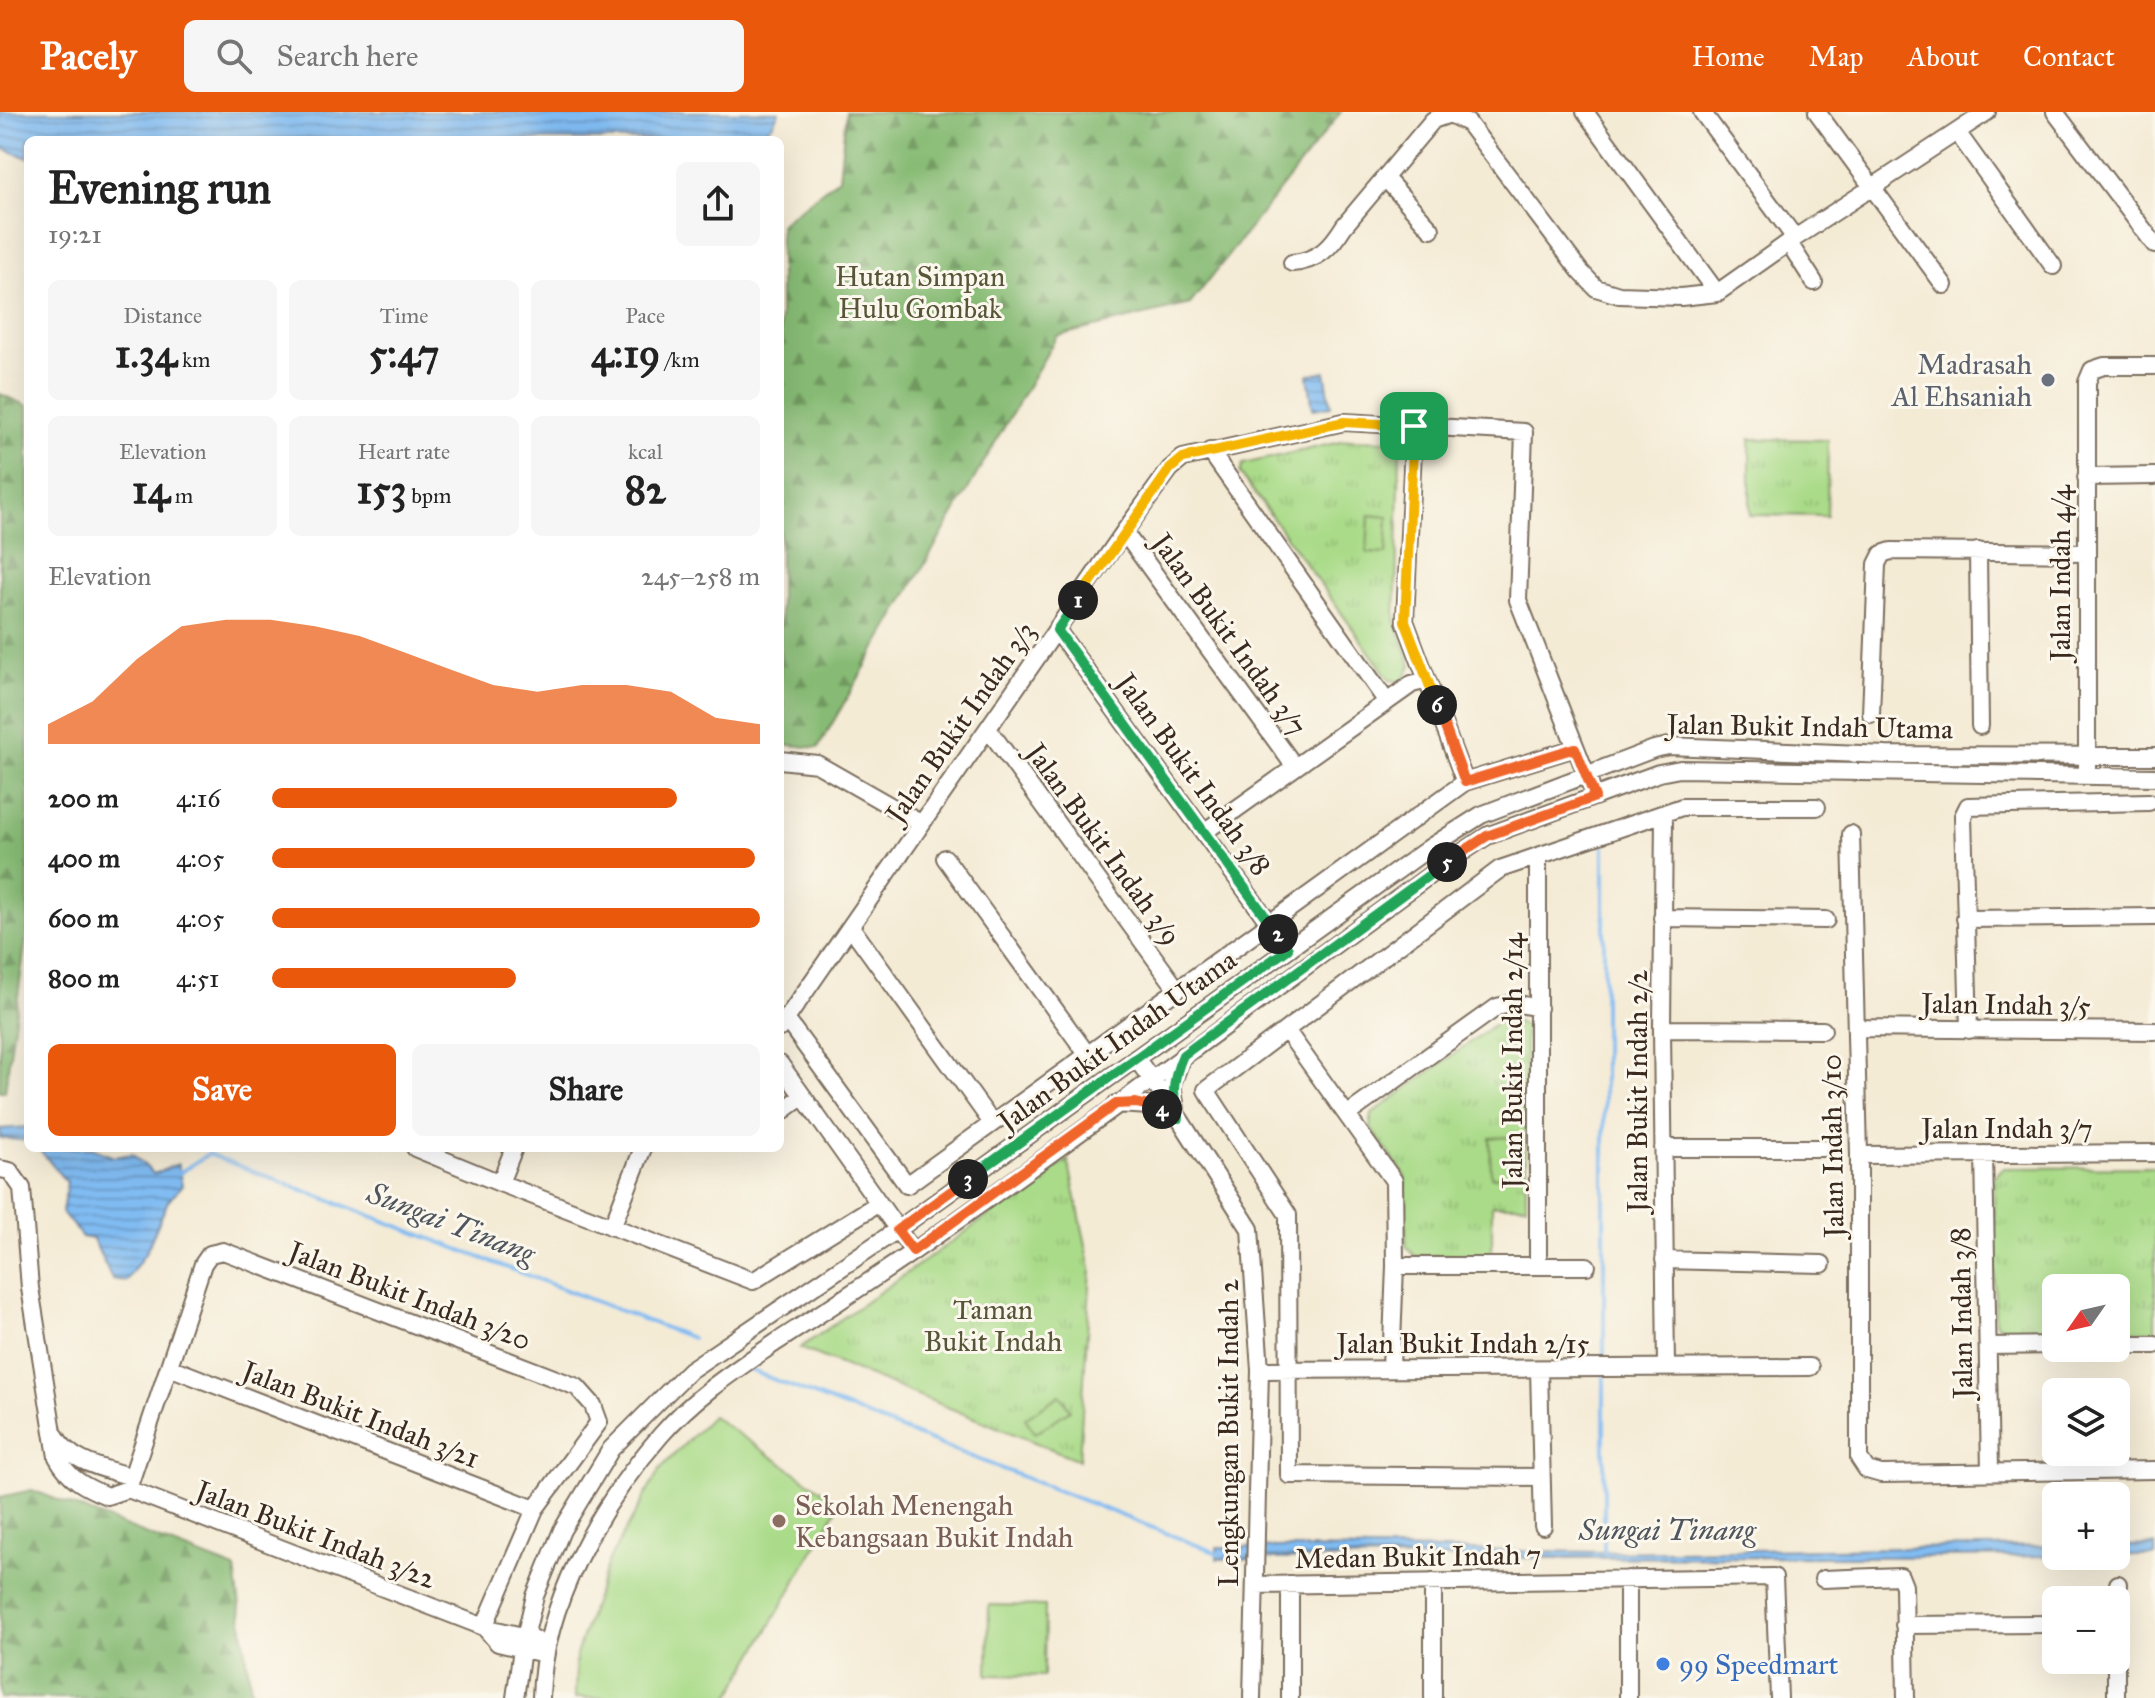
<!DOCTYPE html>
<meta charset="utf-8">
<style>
body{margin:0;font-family:"IM FELL Great Primer",serif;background:#f6f6f6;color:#222;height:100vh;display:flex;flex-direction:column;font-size:30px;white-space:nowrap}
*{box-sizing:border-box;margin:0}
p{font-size:26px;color:#767676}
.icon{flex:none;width:44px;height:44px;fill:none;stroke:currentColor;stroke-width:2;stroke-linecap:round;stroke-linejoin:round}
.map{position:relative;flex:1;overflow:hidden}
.drawer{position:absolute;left:24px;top:24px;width:760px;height:1016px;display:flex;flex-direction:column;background:#fff;border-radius:12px;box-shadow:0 8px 32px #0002}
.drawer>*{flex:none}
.needle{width:52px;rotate:236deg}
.fabs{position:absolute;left:2042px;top:1162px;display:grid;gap:16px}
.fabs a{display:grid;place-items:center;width:88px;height:88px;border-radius:12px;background:#fff;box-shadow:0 8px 32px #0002;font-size:40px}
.pin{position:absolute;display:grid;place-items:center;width:68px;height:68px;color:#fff;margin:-34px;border-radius:16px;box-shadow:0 4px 12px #0006}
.km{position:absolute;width:40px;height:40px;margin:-20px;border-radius:50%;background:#222;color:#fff;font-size:22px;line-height:40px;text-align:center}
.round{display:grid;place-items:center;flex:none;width:84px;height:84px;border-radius:12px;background:#f6f6f6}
.head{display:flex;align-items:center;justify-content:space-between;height:136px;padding:0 24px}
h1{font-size:44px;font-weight:700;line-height:60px}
.figures{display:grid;grid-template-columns:repeat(3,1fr);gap:12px;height:136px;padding:8px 24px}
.figures div{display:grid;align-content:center;border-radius:12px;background:#f6f6f6;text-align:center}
.figures b{font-size:40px;font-weight:700}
.figures small{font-size:22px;font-weight:400}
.figures p{font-size:22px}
.chart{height:224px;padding:16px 24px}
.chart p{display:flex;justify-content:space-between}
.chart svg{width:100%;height:144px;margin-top:8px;fill:#ea580c;opacity:.7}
.cta{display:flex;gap:16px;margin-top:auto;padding:16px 24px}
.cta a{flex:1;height:92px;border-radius:12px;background:#ea580c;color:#fff;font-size:32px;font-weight:700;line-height:92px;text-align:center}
.cta a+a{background:#f6f6f6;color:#222}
ul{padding:0 24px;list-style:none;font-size:26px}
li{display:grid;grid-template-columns:128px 96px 1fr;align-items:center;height:60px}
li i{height:20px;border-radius:10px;background:#ea580c}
header{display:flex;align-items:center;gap:48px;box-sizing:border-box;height:112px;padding:0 40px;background:#ea580c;color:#fff}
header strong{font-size:38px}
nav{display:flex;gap:44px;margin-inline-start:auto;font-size:28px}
.search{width:560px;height:72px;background:#f6f6f6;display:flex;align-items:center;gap:20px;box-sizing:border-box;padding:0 28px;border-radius:12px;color:#767676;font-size:30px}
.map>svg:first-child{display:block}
.forest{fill:url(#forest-firs);stroke:#61724a;stroke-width:2}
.park{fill:url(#park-tufts);stroke:#728254;stroke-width:2}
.pitch{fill:#aadb89;stroke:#728254;stroke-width:2}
.water{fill:url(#water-rules);stroke:#5e7288;stroke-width:2}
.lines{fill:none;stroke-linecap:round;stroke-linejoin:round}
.stream{stroke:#80bbf2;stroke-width:4}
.minor-casing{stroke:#7c6e5e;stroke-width:20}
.minor{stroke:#fff;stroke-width:16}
.split-1-casing{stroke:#fff;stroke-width:16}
.split-2-casing{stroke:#fff;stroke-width:16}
.split-3-casing{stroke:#fff;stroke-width:16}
.split-4-casing{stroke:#fff;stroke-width:16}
.split-5-casing{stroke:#fff;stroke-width:16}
.split-6-casing{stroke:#fff;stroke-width:16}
.split-7-casing{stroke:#fff;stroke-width:16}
.split-1{stroke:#f5b400;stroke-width:10}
.split-2{stroke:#22a559;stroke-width:10}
.split-3{stroke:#22a559;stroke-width:10}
.split-4{stroke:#f0652b;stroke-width:10}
.split-5{stroke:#22a559;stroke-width:10}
.split-6{stroke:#f0652b;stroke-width:10}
.split-7{stroke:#f5b400;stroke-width:10}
.worship-dot{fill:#6b7280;stroke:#fbf7ec;stroke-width:3}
.education-dot{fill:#8d6e63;stroke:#fbf7ec;stroke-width:3}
.shop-dot{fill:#3f7fe0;stroke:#fbf7ec;stroke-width:3}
.labels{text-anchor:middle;stroke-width:6;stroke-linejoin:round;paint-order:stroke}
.park-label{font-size:28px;fill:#575639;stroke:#fbf7ec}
.worship-label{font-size:28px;fill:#5b616d;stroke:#fbf7ec;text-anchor:end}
.street-label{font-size:28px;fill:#3b2a1e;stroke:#fbf7ec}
.education-label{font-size:28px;fill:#785e54;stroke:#fbf7ec;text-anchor:start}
.shop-label{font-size:28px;fill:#366cbe;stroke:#fbf7ec;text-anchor:start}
.water-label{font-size:30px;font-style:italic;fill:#50565e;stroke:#fbf7ec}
</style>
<header>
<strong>Pacely</strong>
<div class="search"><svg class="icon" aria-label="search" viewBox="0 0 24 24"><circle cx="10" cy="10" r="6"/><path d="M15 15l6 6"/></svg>Search here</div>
<nav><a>Home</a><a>Map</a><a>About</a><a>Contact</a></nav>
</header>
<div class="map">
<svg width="2155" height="1586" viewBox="0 0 2155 1586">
<defs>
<pattern id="forest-firs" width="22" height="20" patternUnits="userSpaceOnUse" patternTransform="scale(2)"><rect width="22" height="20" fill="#87bb75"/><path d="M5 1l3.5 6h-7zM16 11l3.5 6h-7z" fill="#70985f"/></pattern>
<pattern id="park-tufts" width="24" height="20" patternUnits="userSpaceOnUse" patternTransform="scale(2)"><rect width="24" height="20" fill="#aadb89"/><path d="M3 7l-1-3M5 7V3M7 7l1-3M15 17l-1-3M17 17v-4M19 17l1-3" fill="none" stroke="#93bc76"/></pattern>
<pattern id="water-rules" width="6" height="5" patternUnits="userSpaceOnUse" patternTransform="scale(2)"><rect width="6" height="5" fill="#80bbf2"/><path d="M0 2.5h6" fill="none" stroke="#6a98c3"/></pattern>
</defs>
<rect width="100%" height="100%" fill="#fbf7ec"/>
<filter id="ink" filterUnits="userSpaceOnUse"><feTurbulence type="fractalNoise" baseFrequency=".0125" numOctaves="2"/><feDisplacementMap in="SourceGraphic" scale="16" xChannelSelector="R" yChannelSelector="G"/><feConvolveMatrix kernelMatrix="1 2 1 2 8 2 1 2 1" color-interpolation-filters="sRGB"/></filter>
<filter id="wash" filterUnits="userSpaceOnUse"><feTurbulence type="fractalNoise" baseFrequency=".006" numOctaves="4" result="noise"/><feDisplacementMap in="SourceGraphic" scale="32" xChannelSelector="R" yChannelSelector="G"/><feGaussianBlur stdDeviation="1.8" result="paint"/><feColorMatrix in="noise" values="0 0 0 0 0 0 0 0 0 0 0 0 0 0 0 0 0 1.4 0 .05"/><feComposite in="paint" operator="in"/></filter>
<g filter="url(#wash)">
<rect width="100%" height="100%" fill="#f4ebd5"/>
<path class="forest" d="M846,0H1341L1190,192L1057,224L818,636L780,632V112L839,66Z
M0,282L28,294V812L5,979H0Z
M32,1378L235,1457L252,1586H0V1385Z"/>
<path class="park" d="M1750,327L1828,328L1827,404L1750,403Z
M1349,328L1391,329L1400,339L1395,508L1411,553L1403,570L1390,568L1240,361L1243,352Z
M1506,904L1525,914L1526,1093H1492V1143L1415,1144L1406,1134L1405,1063L1370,1015L1372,1002Z
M1068,1048L1091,1157L1079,1348L800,1236Z
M2155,1055V1219H2116V1176H2056V1219H2004L1995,1210L1994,1065L2003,1056Z"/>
<path class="pitch" d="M1369,403L1388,405L1386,442L1367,441Z
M1515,1025L1517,1064L1491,1065L1490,1026Z
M1060,1283L1070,1298L1035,1321L1025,1306Z
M712,1304L840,1391L729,1586H575L576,1543L608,1450L660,1357Z
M989,1493L1045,1494L1044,1564L988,1563Z"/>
<path class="water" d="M0,0H779L772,13L757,28H28V46L0,35Z
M1325,260L1331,294L1313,297L1308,263Z
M28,1015V1029L0,1026V1017Z
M37,1036H92L114,1045L132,1042L154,1062L178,1052L182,1074L168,1089L146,1140L126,1169L112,1167L93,1127L82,1125L62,1100L67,1070C55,1059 49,1046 37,1036Z
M2155,1433V1444H2116V1434Z
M2056,1434V1444H2098L1217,1447V1435L1604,1440Z"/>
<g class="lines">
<path class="stream" d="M1604,735V1252
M178,1062L208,1042L692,1226
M747,1257L1217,1441
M1604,1261V1440"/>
</g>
</g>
<g filter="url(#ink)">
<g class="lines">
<g class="minor-casing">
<path id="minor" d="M1585,0L1717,181
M1702,0L1795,126
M1817,0L1944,173
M2055,0L2155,133
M1957,20L2053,154
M1385,66L1431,117
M1789,131L1814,170
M1292,151C1318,149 1331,135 1344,114L1433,8L1450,2L1468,11L1580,159L1596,176L1619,183L1681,185L1717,181L1795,126L1987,0
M1414,314L1405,509L1465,670
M1210,339L1387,590
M2086,365L2155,364
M1124,420L1295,655
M1978,439L1980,614
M1057,518L1288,837
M1871,602L1877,452L1882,442L1891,439L2086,441
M989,618L1177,877
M780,648L817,652L920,711
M2087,655V270L2092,258L2104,254H2155
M1664,703L1662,917L1666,1255
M1204,720L1412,572L1427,568
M1851,722L1859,1043V1346L1867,1358L1881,1362L2155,1358
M1538,745V1154
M945,746L1087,942
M1662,806L1826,808
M1965,807L2155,805
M851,815L992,1011
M786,907L907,1073L1465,670L1575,636
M780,916L1124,420L1170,357L1183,346L1344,310L1524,320L1518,488L1590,672
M1856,916L2155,919
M1662,917L1823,918
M1286,918L1394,1069L1395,1154L1391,1256
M1969,918L1963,704L1968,694L2149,690
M1136,946L1179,1006L1250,1117L1260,1258L1252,1586
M780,952L913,1139
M1116,992L1151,994L1178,1005
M1176,997L1172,972L1183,943
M780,1001L803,984
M1348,1002L1497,895L1514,891L1539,896
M415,1036L500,1071L753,1169L879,1091
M1663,1036H1823
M1984,1042L1990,1359
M1859,1043L2155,1041
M0,1057L10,1059L22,1076L30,1176L57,1345C69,1367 85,1375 107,1384L128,1377
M500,1071L514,1036
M612,1115L643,1036
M1664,1148L1822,1152
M1395,1154H1587
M2116,1233H2155
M1988,1234L2056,1233
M169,1255L535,1397
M1260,1258L1810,1255
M1539,1258L1543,1414
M55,1323C70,1351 103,1356 132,1365
M1541,1365L1289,1363L1288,1103L1206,978L1500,757L1682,695H1817
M128,1377L203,1152L210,1142L223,1139L577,1275L593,1293L599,1310L535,1397L484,1515
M128,1377L484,1515L535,1527
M1823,1467L1900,1464L1904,1474L1906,1586
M1433,1470V1586
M1290,1472V1586
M1255,1473L1774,1465L1779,1586
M2116,1488L2118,1472
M1904,1513L2056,1512
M484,1515L498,1531L545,1542
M2116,1530V1586
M515,1586L522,1537L535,1484L562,1418L611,1337L690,1258L897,1118L1429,736L1481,703L1654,637L1669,634L1886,643L2155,644
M541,1586C543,1492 600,1393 661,1323C694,1285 734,1259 775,1231C821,1201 868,1171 914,1139C1096,1012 1273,877 1452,747L1487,724L1659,661L1680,657L2155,665
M1628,1586V1467"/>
</g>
<use href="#minor" class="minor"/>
</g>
</g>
<g class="lines" filter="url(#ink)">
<g class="split-1-casing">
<path id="split-1" d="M1078,488L1170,357L1183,346L1344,310L1414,314"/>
</g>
<g class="split-2-casing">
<path id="split-2" d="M1078,488L1057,518L1278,822"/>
</g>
<g class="split-3-casing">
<path id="split-3" d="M968,1067L1288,837L1278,822"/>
</g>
<g class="split-4-casing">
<path id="split-4" d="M968,1067L897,1118L913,1139L1116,992L1136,991L1162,997"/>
</g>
<g class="split-5-casing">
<path id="split-5" d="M1162,997L1179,1006C1171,982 1173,966 1183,943L1447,750"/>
</g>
<g class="split-6-casing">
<path id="split-6" d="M1437,593L1465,670L1575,636L1595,685L1487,724L1447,750"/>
</g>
<g class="split-7-casing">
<path id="split-7" d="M1414,314L1405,509L1437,593"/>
</g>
<use href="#split-1" class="split-1"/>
<use href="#split-2" class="split-2"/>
<use href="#split-3" class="split-3"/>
<use href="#split-4" class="split-4"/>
<use href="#split-5" class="split-5"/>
<use href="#split-6" class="split-6"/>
<use href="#split-7" class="split-7"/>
</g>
<circle class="worship-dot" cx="2048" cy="268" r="8"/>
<circle class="education-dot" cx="779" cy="1409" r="8"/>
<circle class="shop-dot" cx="1663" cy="1552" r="8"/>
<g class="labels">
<g class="park-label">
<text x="920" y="174">Hutan Simpan<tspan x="920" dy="32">Hulu Gombak</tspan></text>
<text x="993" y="1207">Taman<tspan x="993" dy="32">Bukit Indah</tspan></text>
</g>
<g class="worship-label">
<text x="2032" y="262">Madrasah<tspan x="2032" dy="32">Al Ehsaniah</tspan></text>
</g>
<g class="street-label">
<text transform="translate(2060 461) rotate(-90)" y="10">Jalan Indah 4/4</text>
<text transform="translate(1230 522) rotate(54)" y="10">Jalan Bukit Indah 3/7</text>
<text transform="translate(960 610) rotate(-55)" y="10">Jalan Bukit Indah 3/3</text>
<text transform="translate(1810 614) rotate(1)" y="10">Jalan Bukit Indah Utama</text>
<text transform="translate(1194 662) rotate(54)" y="10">Jalan Bukit Indah 3/8</text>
<text transform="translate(1104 732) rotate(54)" y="10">Jalan Bukit Indah 3/9</text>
<text transform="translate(2006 892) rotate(1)" y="10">Jalan Indah 3/5</text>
<text transform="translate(1117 928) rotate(-36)" y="10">Jalan Bukit Indah Utama</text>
<text transform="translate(1512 949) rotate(-90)" y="10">Jalan Bukit Indah 2/14</text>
<text transform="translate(1637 979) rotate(-90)" y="10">Jalan Bukit Indah 2/2</text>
<text x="2007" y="1026">Jalan Indah 3/7</text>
<text transform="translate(1832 1034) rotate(-91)" y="10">Jalan Indah 3/10</text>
<text transform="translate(410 1183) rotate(21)" y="10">Jalan Bukit Indah 3/20</text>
<text transform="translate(1961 1201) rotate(-91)" y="10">Jalan Indah 3/8</text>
<text x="1463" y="1241">Jalan Bukit Indah 2/15</text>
<text transform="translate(361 1302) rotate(21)" y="10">Jalan Bukit Indah 3/21</text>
<text transform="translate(1228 1321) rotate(-90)" y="10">Lengkungan Bukit Indah 2</text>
<text transform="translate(316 1422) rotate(21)" y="10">Jalan Bukit Indah 3/22</text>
<text transform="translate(1418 1444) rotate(-1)" y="10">Medan Bukit Indah 7</text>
</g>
<g class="education-label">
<text x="795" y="1403">Sekolah Menengah<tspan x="795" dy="32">Kebangsaan Bukit Indah</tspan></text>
</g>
<g class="shop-label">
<text x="1679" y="1562">99 Speedmart</text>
</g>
<g class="water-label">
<text transform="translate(451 1111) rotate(21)" y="10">Sungai Tinang</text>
<text x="1667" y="1428">Sungai Tinang</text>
</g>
</g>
</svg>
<div class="fabs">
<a><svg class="needle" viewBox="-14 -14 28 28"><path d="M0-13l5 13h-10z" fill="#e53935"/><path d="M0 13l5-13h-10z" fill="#767676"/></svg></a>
<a><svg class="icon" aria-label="layers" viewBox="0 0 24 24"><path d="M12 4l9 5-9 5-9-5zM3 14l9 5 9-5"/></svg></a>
<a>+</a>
<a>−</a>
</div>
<div class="pin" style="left:1414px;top:314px;background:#1e9e55"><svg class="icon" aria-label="arrive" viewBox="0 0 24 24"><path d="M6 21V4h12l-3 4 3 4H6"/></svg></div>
<b class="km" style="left:1078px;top:488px">1</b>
<b class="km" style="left:1278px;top:822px">2</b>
<b class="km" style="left:968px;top:1067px">3</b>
<b class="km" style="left:1162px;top:997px">4</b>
<b class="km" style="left:1447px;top:750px">5</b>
<b class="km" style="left:1437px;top:593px">6</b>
<section class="drawer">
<div class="head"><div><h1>Evening run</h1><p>19:21</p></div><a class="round"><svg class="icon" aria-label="share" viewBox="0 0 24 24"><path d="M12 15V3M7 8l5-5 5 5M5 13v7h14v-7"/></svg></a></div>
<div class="figures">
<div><p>Distance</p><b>1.34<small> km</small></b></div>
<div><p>Time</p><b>5:47</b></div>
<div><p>Pace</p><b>4:19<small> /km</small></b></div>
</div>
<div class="figures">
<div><p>Elevation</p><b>14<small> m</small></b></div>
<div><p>Heart rate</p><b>153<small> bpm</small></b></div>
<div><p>kcal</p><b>82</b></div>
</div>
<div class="chart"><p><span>Elevation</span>245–258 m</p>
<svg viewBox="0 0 160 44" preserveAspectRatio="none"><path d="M0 44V38L10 31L20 18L30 8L40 6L50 6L60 8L70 11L80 16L90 21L100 26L110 28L120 26L130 26L140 28L150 36L160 38V44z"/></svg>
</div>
<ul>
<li><b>200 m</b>4:16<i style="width:83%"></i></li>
<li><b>400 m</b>4:05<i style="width:99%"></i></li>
<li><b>600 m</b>4:05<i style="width:100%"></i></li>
<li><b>800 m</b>4:51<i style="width:50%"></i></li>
</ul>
<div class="cta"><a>Save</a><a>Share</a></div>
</section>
</div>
